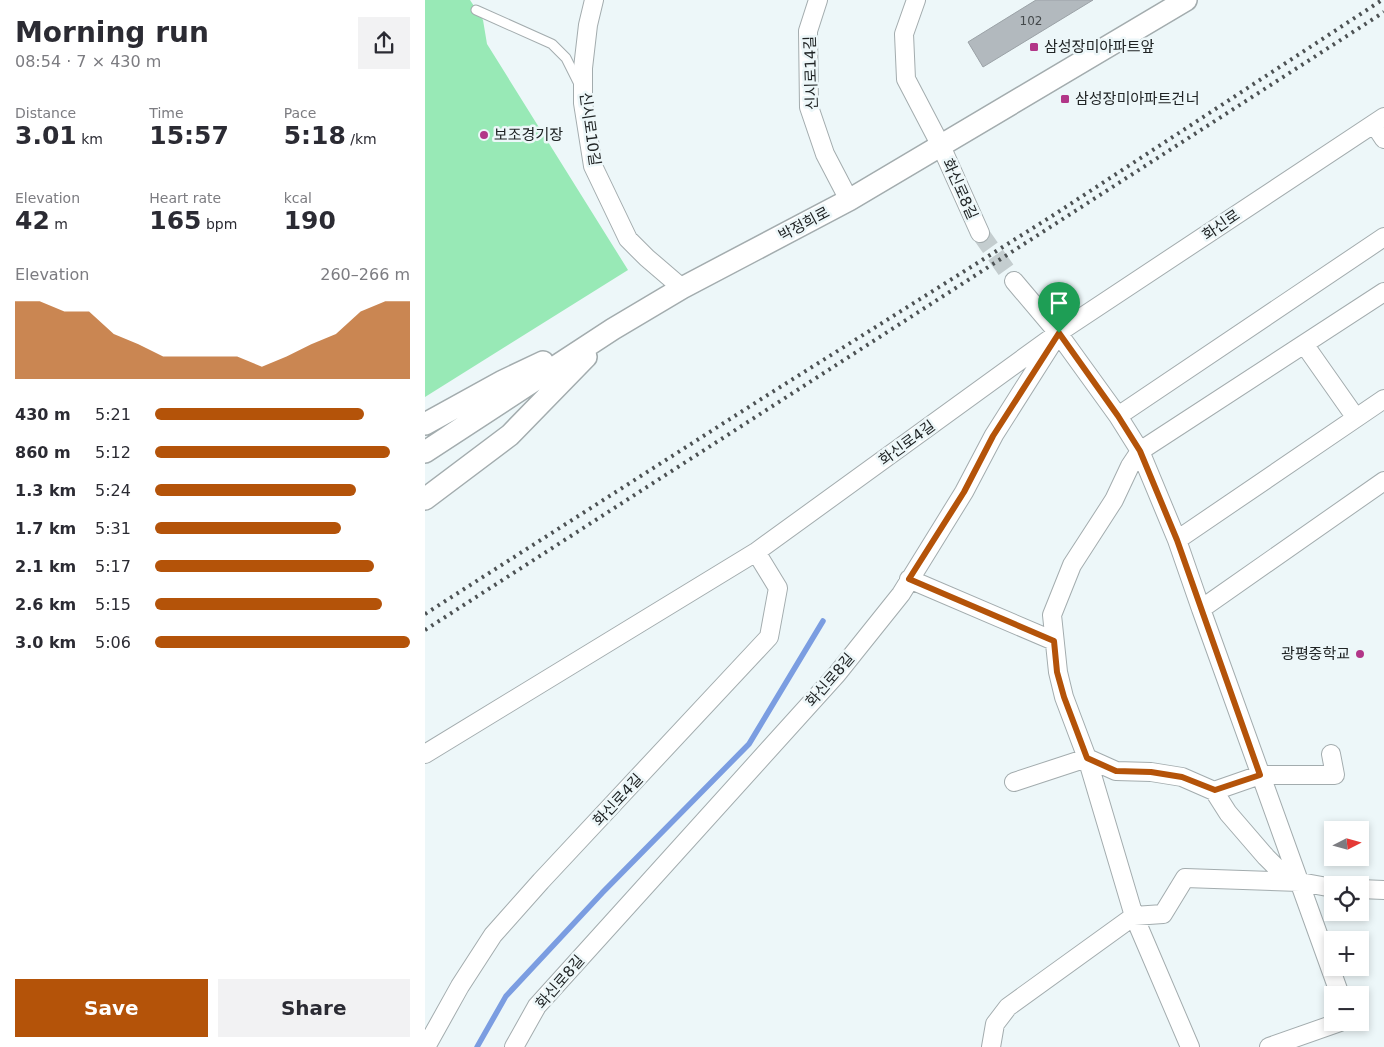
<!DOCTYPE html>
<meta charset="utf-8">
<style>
body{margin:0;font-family:"DejaVu Sans","Noto Sans KR",sans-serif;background:#f2f2f3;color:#2b2b33;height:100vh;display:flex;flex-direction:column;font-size:19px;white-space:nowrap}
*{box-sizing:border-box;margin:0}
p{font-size:16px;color:#7c7c81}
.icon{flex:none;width:28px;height:28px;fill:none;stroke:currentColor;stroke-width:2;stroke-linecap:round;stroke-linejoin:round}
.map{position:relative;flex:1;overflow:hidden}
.details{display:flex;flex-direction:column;background:#fff;width:425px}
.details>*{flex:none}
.needle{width:32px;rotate:84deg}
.buttons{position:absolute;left:899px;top:821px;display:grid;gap:10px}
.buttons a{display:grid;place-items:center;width:45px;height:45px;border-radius:0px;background:#fff;box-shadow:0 2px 8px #0003;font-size:25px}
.pin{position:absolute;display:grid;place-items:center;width:42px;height:42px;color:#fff;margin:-51px -21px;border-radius:50% 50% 50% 0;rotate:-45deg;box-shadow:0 0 5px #0007}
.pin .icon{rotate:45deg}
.round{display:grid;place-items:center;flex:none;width:52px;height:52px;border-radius:0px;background:#f2f2f3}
.summary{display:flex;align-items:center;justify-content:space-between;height:85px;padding:0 15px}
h1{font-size:28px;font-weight:700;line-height:38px}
.figures{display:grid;grid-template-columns:repeat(3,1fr);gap:8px;height:85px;padding:5px 15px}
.figures div{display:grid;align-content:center}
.figures b{font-size:25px;font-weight:700}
.figures small{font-size:14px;font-weight:400}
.figures p{font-size:14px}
.chart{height:140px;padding:10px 15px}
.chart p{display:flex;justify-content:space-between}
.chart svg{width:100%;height:90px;margin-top:5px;fill:#b45309;opacity:.7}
.action{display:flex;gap:10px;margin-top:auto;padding:10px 15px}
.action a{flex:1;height:58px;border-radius:0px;background:#b45309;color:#fff;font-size:20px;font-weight:700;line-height:58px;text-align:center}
.action a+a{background:#f2f2f3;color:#2b2b33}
ul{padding:0 15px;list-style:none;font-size:16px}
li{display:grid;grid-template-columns:80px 60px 1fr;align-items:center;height:38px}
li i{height:12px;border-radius:6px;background:#b45309}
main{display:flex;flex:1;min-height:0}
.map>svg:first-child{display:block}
.green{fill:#98e9b6}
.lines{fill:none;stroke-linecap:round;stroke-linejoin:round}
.stream{stroke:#7b9de1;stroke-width:5.5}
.building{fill:#b2b9be;stroke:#9ba2a7}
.minor-tunnel{stroke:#c4cdcf;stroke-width:18;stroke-dasharray:18 9;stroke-linecap:butt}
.service-casing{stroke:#a3acae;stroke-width:11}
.minor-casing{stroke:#a3acae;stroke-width:20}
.tertiary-casing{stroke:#a3acae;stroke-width:24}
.service{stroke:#fff;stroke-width:9}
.minor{stroke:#fff;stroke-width:18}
.tertiary{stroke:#fff;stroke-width:21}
.rail{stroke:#4d5254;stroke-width:4;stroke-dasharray:2.5 5;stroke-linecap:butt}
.route-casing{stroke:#fff;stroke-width:10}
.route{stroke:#b45309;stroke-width:6}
.poi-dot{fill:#b23688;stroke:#edf7f9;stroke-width:2}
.labels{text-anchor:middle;stroke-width:5;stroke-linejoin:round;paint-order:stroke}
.number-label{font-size:12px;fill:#44494b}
.poi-label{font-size:15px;fill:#202425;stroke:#edf7f9;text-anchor:start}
.street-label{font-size:15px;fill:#202425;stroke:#edf7f9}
</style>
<main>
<section class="details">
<div class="summary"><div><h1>Morning run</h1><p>08:54 · 7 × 430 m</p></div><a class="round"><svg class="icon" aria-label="share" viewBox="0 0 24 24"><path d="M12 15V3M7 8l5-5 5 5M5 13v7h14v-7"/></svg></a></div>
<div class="figures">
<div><p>Distance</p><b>3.01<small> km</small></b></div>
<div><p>Time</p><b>15:57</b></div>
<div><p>Pace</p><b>5:18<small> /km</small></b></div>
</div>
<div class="figures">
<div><p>Elevation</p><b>42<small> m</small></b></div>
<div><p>Heart rate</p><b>165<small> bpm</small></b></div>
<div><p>kcal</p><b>190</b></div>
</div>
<div class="chart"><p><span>Elevation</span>260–266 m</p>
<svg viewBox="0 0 160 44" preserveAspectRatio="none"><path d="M0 44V6L10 6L20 11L30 11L40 22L50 27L60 33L70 33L80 33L90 33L100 38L110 33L120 27L130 22L140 11L150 6L160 6V44z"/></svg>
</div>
<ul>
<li><b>430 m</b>5:21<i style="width:82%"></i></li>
<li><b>860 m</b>5:12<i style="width:92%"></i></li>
<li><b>1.3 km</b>5:24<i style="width:79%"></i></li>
<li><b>1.7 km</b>5:31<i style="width:73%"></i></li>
<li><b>2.1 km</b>5:17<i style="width:86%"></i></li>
<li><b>2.6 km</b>5:15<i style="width:89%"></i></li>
<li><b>3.0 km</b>5:06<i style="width:100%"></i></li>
</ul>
<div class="action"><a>Save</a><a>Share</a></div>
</section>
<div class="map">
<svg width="959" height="1047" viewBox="0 0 959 1047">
<rect width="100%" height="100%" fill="#edf7f9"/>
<path class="green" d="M0,0H45L58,20L62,44L203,270L0,397Z"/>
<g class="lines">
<path class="stream" d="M52,1047L81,996L177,893L324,744L398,621"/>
</g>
<path class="building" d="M611,0H668L558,67L543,42Z"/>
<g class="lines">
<path class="minor-tunnel" d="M555,233L589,281"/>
<g class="service-casing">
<path id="service" d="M51,10L127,44L141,58L153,82"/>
</g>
<g class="minor-casing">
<path id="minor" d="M169,0L163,25L158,68V103L168,166L203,239L222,258L257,288
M393,0L383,31L384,107L400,154L424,200
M491,0L479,34L481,79L516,146L555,233
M949,124L959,139
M589,281L633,333L693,416L715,451L752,540L776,609L959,481
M879,344L931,418
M693,416L959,237
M752,540L959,399
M484,579L629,641
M776,609L915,995
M0,754L331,552L633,333L959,117
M662,758L709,916L765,1047
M662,758L691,771L726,772L757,777L789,791L835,775H910L906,754
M589,782L662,758L639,697L633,672L627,615L647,565L689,500L705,466L715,451L959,292
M789,791L803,813L841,857L852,868L873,881
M935,889L959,890
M1,1047L35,986L68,935L116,881L344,637L353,588L331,552
M89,1047L112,1006L412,674L476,594L539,492L569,435L628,342
M566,1047L570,1024L583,1007L709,916L738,914L760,878L875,882L908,888
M844,1047L915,1022"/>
</g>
<g class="tertiary-casing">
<path id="tertiary" d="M0,424L78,381L118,362
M0,452L188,329L257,288L424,200L761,0
M0,499L85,435L161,357"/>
</g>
<use href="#service" class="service"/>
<use href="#minor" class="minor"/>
<use href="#tertiary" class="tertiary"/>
<path class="rail" d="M0,614L341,396L627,216L957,0
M0,630L959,12"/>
</g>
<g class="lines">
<g class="route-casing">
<path id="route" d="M634,333L693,416L715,451L752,540L835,775L790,790L757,777L726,772L691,771L662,758L639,697L632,672L629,641L484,579L539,492L568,436Z"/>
</g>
<use href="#route" class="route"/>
</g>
<g class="poi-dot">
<rect x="604" y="42" width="10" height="10" rx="2.5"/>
<rect x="635" y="94" width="10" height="10" rx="2.5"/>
<circle cx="59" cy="135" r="5"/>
<circle cx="935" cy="654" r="5"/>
</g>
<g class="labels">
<g class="number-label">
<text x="606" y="25">102</text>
</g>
<g class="poi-label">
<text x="619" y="52">삼성장미아파트앞</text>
<text x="650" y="104">삼성장미아파트건너</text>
<text x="69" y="140">보조경기장</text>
<text x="925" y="659" text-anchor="end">광평중학교</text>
</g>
<g class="street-label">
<text transform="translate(386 73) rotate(-92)" y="5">신시로14길</text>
<text transform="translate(165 129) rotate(82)" y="5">신시로10길</text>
<text transform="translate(535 189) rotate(66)" y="5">화신로8길</text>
<text transform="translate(379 224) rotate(-28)" y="5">박정희로</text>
<text transform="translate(796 225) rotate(-34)" y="5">화신로</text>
<text transform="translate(482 443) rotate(-36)" y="5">화신로4길</text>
<text transform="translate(405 680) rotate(-49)" y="5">화신로8길</text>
<text transform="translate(193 800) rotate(-47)" y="5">화신로4길</text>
<text transform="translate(135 982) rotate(-49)" y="5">화신로8길</text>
</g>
</g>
</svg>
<div class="buttons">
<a><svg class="needle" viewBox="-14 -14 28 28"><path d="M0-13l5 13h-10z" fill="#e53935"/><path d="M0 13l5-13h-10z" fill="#7c7c81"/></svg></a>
<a><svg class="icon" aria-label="locate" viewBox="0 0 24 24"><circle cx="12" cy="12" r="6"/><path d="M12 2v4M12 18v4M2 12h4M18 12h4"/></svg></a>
<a>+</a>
<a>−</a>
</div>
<div class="pin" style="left:634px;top:333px;background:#1e9e55"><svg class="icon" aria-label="arrive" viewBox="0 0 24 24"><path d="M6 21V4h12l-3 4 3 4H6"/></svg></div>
</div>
</main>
